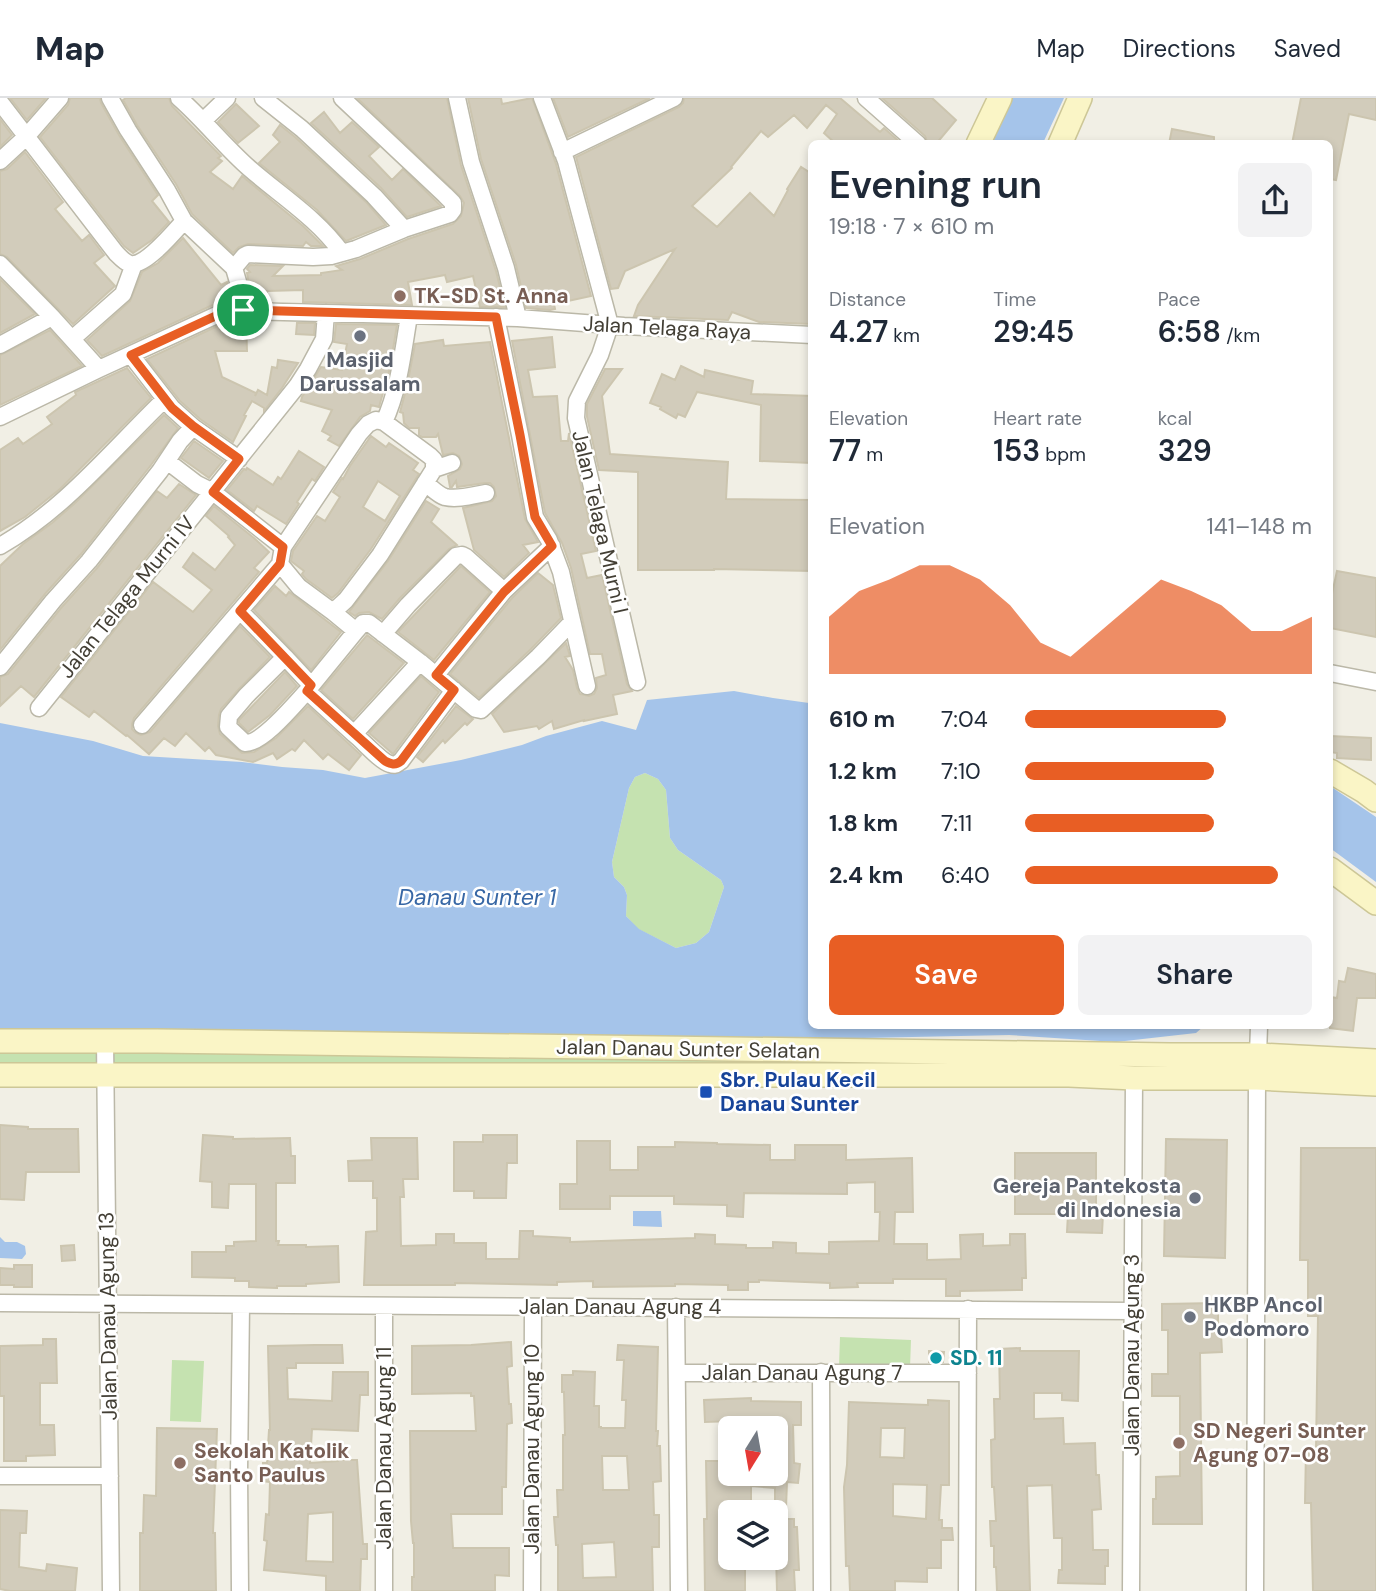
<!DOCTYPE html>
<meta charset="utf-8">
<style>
body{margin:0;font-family:"DM Sans",sans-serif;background:#f2f2f3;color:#1f2937;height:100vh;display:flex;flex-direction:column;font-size:26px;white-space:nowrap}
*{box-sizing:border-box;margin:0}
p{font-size:23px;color:#747a83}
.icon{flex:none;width:38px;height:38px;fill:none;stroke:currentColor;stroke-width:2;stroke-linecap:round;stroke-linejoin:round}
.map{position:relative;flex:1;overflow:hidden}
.drawer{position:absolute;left:808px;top:42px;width:525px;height:889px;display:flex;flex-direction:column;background:#fff;border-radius:10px;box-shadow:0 4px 10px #0003}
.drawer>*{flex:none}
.needle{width:46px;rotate:191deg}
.buttons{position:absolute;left:718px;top:1318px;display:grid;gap:14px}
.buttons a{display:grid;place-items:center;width:70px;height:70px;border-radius:10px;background:#fff;box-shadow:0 4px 10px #0003;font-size:35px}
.pin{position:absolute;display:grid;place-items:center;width:60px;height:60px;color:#fff;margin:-30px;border:4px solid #fff;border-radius:50%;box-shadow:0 2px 7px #0007}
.round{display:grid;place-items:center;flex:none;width:74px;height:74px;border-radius:10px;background:#f2f2f3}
.summary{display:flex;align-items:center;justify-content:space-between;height:119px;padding:0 21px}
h1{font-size:38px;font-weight:600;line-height:52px}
.metrics{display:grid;grid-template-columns:repeat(3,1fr);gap:10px;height:119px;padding:7px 21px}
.metrics div{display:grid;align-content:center}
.metrics b{font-size:30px;font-weight:600}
.metrics small{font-size:19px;font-weight:400}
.metrics p{font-size:19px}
.chart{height:196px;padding:14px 21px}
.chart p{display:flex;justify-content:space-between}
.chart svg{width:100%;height:126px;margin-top:7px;fill:#e85e24;opacity:.7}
.primary-button{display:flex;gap:14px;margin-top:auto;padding:14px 21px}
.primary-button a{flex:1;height:80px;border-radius:10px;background:#e85e24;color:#fff;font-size:28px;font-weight:600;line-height:80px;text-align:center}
.primary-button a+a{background:#f2f2f3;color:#1f2937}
ul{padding:0 21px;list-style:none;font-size:23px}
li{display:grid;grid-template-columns:112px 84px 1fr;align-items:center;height:52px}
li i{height:18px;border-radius:9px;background:#e85e24}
header{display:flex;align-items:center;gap:42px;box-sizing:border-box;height:98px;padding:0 35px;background:#fff;border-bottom:2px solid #e0e1e3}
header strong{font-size:33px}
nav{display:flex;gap:38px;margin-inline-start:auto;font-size:24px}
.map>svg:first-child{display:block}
.green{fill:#c5e2b0}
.water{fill:#a5c4ea;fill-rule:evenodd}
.building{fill:#d2ccbb;stroke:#ccc5af;stroke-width:2;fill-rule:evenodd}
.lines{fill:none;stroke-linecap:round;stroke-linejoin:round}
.street-casing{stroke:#bbb8a8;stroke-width:19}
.secondary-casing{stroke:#cdc797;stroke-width:26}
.street{stroke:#fff;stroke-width:16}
.secondary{stroke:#faf5c6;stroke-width:23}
.route-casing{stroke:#fff;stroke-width:14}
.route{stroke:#e85e24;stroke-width:9}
.education-dot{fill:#8d6e63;stroke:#fff;stroke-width:2.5}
.worship-dot{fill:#6b7280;stroke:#fff;stroke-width:2.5}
.transit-dot{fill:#1a4fb4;stroke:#fff;stroke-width:2.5}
.culture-dot{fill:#0f9aa8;stroke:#fff;stroke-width:2.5}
.labels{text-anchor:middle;stroke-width:5;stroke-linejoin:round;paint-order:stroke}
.education-label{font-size:21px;font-weight:bold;fill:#785e54;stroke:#fff;text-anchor:start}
.street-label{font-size:21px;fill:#433f35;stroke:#fff}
.worship-label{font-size:21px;font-weight:bold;fill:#5b616d;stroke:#fff}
.transit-label{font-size:21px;font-weight:bold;fill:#164399;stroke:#fff;text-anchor:start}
.culture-label{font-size:21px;font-weight:bold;fill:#0d838f;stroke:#fff;text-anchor:start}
.water-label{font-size:23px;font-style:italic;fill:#3767a5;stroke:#fff}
</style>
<header>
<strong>Map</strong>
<nav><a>Map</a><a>Directions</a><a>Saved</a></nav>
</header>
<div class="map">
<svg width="1376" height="1493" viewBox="0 0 1376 1493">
<rect width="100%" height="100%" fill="#f1efe5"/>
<path class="green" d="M645,675L658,681L666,692L670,740L678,752L721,782L724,789L709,834L696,845L676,850L638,831L626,818L627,797L624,789L614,779L612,764L629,690L635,679Z
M0,943L1376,965V989L0,977Z
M840,1239L911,1242L910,1270L839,1268Z
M172,1262L204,1263L201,1324L170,1323Z"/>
<path class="water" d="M1011,0H1064L1043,45L990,46Z
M734,593L773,600L809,605L812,602V928H1204L1196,935L1116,944L1009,937L767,942L0,930V625L93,643L143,658L242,664L282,669L323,672L365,680L461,662L522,647L546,638L602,623L636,632L647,602ZM645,675L658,681L666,692L670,740L678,752L721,782L724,789L709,834L696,845L676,850L639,831L626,818L627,797L624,789L614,779L612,764L629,690L635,679Z
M1330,688L1376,719V784L1330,750Z
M633,1113H661L662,1129L633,1128Z
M0,1139L5,1144H17L25,1148L26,1156L22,1161L0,1160Z"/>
<path class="building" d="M10,0H46L27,22Z
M70,0H100L101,5L119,37L158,97L152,103L169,124L152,142L133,155L124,148L40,39L68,7Z
M126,0H169L172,8L221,58L218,60L222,63L210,74L233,91L242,78L303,128L323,148H311L306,144L303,148L248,146L239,149L233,155L192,116L176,86L137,27L123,2Z
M357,0H447L461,67L496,173L505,209H480L473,178L447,184L445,177L408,184L412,207L303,204V192L267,193V203H252L247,175L250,174L247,171L250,167L283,168L273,178L321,177V175L342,172L336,168L360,161L408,141L453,126L461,118L464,105L460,98Z
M468,0H501L502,6L532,0L556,66L591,198L554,206L555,211L550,212L526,210L516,167L481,61Z
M553,0H650L568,39Z
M684,0H840L880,34L884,30L902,46H836L824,35L837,16L826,7L807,30L794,17L768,39L761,33L731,69L732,70L692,108L717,129L750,95L774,118L788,92L787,91L801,69L812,76L811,226L759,224L732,214L728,222L634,218L638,207L675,151L625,173L618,190L611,191L576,59L679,9L683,5Z
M882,0H932L956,22L936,46H928L925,38Z
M1301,0H1376V22L1349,16L1336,82L1330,81V46H1292Z
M236,6L259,28L238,45L218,24Z
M324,14L340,35L352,24L379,49L369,58L392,82L403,71L441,108L407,119L381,90L311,25Z
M0,21L12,37L0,49Z
M280,27L295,39L367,105L386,127L346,143L317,112L259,65L280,44L273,37Z
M1172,31L1214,39V46H1169Z
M25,54L63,104L55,111L82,143L89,137L104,157L94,165L115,188L73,226L7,159L0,156V73L7,71Z
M183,140L221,187L227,184L231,204L217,205L102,258L87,242L130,203L142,174L158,165Z
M0,181L35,216L0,235Z
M246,224L247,253H215L222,279L256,295L255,298L258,292L267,297L272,269L277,270L278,262L298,265L282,290L264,313V310L252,303L244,317L246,318L233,344L200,321L180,303L147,261L224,225Z
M297,225H315L314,237L296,236Z
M336,226L397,227L390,270L379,309L371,307L370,313L360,319L339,348L328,342L331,338L322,333L332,312L301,303L302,299L321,269L342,272L347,246L334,244Z
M50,232L82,268L0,307V257Z
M552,239L555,269L528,272L533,299L557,298L561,343H568L569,335L596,453L581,456L587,480L602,477L627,586L632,593L613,597L617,616L584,623V622L554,631L552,623L539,631L537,628L504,634L492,616L566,545L570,558L565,559L573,572L577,590L580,596L589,598L594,596L597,590L596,580L606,577L602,556H590L571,470L562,445L545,415L512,243Z
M443,242L444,248L490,244L525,421L538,444L523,447L529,455L504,479L474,452L463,410L492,403L496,398L494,389L490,385H485L457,389L456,383L452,389H450L448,378L460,371L462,366L459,358L453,355L443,357L438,336L436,339H422L419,337V330H409L404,325L403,315L400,314L407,288L415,246Z
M681,268L704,279L705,272L753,283L751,296L812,298V365L760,363L761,307L697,294L685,319L678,316L676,320L660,311L661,309L650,305L662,276L675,282Z
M127,270L151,300L60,391L25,419L0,433V352L18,340L23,346L52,326L47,319L76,297L75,294Z
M605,271H622L602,298L610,356L728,364L726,401L812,402V473L714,471V472H638V374L599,372L587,319V306Z
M164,317L178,330L151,367L81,456L45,496L0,552V468L23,446L52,425L74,406Z
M371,338L386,349L389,345L418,365L413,372L419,376L371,451L338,495L332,500L306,481L302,476L304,473L291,463L293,453L317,418L325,423L340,399L333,394L342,380L343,381L350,368ZM378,383L400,398L385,423L363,409Z
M194,343L223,363L209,380L181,360Z
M299,353L324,369L315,383L312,381L297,404L299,406L286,426L257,408L254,413L227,392L244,371L246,372L247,370L273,387L278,379L281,381Z
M179,386L196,397L34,599L21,588L0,608V579L8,576L61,510L97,470L157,393L167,400Z
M426,403L439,411L431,424L457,447L449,451L400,500L382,521L369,514L359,515L355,518L349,514L388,463Z
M214,408L254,440L269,454L254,470L259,474L134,620L132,626V631L136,635L141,637L150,634L240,528L270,559L239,591L221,611L219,617L218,628L220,636L242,655L254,654L276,640L308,608L361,657L349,672L328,656L323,661L304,642L295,653L292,651L277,661L273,655L253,664L216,657L209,649L205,653L186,635L175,648L164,640L149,656L127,637L126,638L94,613L89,619L61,599L153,484L193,514L212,492L183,469L193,455L215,472L235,447L228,439L229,438L206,418Z
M461,468L490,494L434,562L398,534Z
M1337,473L1376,480V539L1330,530V505Z
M538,475L553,487L561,520L531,551L479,600L450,576L512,500Z
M275,488L286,498L289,494L341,534L311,572L254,512Z
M367,537L404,565L353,621L321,592Z
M285,574L297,588L270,617L248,634L239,625V622Z
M421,578L439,594L393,656L369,635Z
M456,608L473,621L467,627L465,625L445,645L443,642L423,664L417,659Z
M1330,638L1371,640V662L1337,660V655L1330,654Z
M1348,870L1376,876V900H1357L1353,933L1330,930V899L1337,900L1339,883L1345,884Z
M0,1027L28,1029V1031H78L79,1074H26L24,1102L0,1101Z
M203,1037L233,1039V1041L290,1040L291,1058H295V1085H276V1143H279L278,1147H306V1149L338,1148L339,1184L306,1186V1188H277V1190L249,1189V1183H235V1180L192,1179V1154H226V1148H234V1144L256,1143V1086H229L228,1110L212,1109V1084L200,1083Z
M483,1037H517V1065H507L506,1100H474V1093H454V1044H483Z
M371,1040H417L418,1081H403L404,1099H400L401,1148L436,1147V1136H454V1145H486V1161H519L520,1133H533V1138L570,1140V1144L695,1140V1136L715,1137V1146L746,1147V1150H773V1144L796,1145V1155L829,1156V1144L879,1143L880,1114H875V1084L847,1085V1096L744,1095L743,1119L727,1118V1107L674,1106V1098H610V1111H560V1086H577V1043H610V1072H638V1049H675V1044L717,1045V1046L770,1047V1062H795V1047H846V1062L912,1060L913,1114H895L894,1146H927V1162L961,1161L960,1137L983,1136V1148L1010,1147V1136H1025L1026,1180H1022V1192L960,1193V1198H946V1181H893V1185H857L858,1189L830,1190V1185L759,1182V1184H748V1192H728V1187L675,1186V1188L593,1189V1183L557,1184V1187L455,1185V1187H364L366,1134L377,1133V1100H373V1083H349L348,1063L372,1062Z
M1166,1041L1227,1042L1225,1160L1164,1158Z
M1301,1050H1376V1493H1313L1311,1405H1305L1306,1352H1316L1318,1218H1308V1162H1300Z
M1015,1055H1096V1115L1103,1116L1102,1135L1067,1134L1068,1116H1015Z
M74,1147L75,1162L62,1163L61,1148Z
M14,1167H32V1189H14V1187H0V1170L14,1171Z
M1218,1205V1236H1221L1222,1254L1200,1255L1202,1426H1153V1401H1156V1379L1180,1378V1298H1152V1276H1168V1232H1162V1206Z
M43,1241H56L57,1285H40V1327H54L55,1357L26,1358V1363H4V1298H0V1248L43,1247Z
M511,1244L512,1268L507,1269L509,1306H511L512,1325L507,1326L506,1389H502V1416H451L453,1450H509V1478L495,1477V1493H412V1479H414V1445H413L411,1423L410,1333H476L474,1298H471V1295L412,1296V1248L471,1247Z
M315,1247H342L343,1265H296V1270H287L288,1301L332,1303L333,1274H368V1297H360L358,1333L312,1331L310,1365L338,1363V1362H357L363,1446H367V1461H361L360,1493H326V1478L264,1472L267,1443L264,1442L266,1416L269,1417L270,1384L262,1383L263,1365H267L269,1332H270L268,1248ZM333,1414V1464L306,1463L308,1416Z
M618,1247L658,1249L656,1333H658L657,1348H660L661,1383L653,1384L654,1417H659V1449H652L653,1493H558V1447H556L554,1419H558L557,1392H563V1337H565L564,1294H562V1277H573V1273L595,1274L594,1308H599V1329H601V1330H625L626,1302H622L624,1262H617ZM602,1358H627L629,1392H603ZM614,1444L616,1479L583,1480L582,1446Z
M1020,1250V1253H1079L1078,1303L1062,1302V1295H1034V1321L1063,1320L1064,1346L1095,1345L1096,1377H1099L1101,1411L1092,1412L1093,1452H1108V1468H1105V1486L1058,1485L1059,1472H1062V1440H1054L1052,1387L1027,1388L1030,1493H997L996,1469H994V1448H991L990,1423H996L994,1389H992L991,1342L995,1341L994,1301H1000L999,1251Z
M929,1253L944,1254L943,1264H929Z
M751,1300V1303L801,1304V1327H793L794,1365L800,1366L798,1385L787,1384L786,1410H775V1390L751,1388V1411H730V1460H745V1493H705L704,1421H707L706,1363H730V1376H775V1326H763V1322L705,1324L704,1302Z
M928,1302L949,1303V1387H941L939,1422H942V1430H952L953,1442H941V1470H927V1484L895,1483V1493H850L849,1468H846L844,1389L847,1367L849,1304L928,1307ZM881,1330H905L904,1360L880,1359ZM893,1386L927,1387L926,1421L893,1418Z
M157,1330L217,1331L213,1435H215L216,1493H140V1435H143L144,1397L156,1398Z
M0,1412L27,1413L26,1435H20L19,1469L46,1473L47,1466L77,1470L75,1493H10L0,1491Z
M775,1421H794V1429H797L799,1472H794L795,1493H777Z"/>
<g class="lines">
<g class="street-casing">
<path id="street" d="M110,0L128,32L167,92L184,123L234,170L241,194L243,213
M179,0C204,22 224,48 249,70C281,98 317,120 342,155
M263,0L302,31L374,98L404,131
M457,0L471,64L506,170L518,220
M542,0L566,63L610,227L600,257L577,303L576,320L637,584
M866,0L918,46
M0,4L116,155C120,159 124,164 130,166C145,169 174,134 184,123
M204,22L227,0
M562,54L674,0
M0,63L26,39L60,0
M0,166L52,219L99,271
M234,170L244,158L248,156L313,159L331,158L356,151L404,131L450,116L453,112V105L445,97L342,0
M496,219L520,337L535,419L549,442L561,474L587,588
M72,241L123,196L134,166
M0,247L52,219
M131,257L172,310L193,329L239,361
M0,319L99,271L221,215L243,213L518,220L624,228L812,237
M167,363L197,386L213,394L283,449L280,466L299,489L333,514L346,502L380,457L434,371V362L430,358L384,324C399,292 403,253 409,218
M434,371L452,365
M425,385C431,389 438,397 445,399C458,402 474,397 486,395
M0,448C65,411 112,352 165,301
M283,449L359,336L368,326L376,322L384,324
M240,513L285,559
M333,514L356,533L363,525H369L420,564L476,611L481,612L538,559L571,525
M383,536L408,507L456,458L462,457L466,459L504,493
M0,569L53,503L89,463L160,373L180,343L193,329
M1330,575L1376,584
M436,577L504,493L552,448
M311,587L285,559L246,598L229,618L228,629L245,645C262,646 294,607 307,593L354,636L420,564
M307,593L356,533
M39,610L297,288L308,271L324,241L326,215
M142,627L280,466
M354,636C363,643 380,663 390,666C396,668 396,666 401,663L454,592
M105,943L111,1493
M1258,957L1259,928
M0,1205L1131,1213
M676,1209L679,1493
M821,1274L822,1493
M678,1275H968
M0,1378H110
M240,1493L239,1374L241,1207
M384,1493V1208
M532,1493L533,1209
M967,1493L968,1211
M1131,1493L1134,980
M1255,1493L1257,980"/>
</g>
<g class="secondary-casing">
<path id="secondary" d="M978,46L1000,0
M1060,46L1080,0
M1330,673L1364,693L1376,702
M1330,771L1376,805
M0,943H157L1170,957H1258L1376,963
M0,977H1069L1134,980H1257L1376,986"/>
</g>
<use href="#street" class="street"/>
<use href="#secondary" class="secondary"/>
</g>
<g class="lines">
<g class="route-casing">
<path id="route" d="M243,212L496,219L520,337L535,419L552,448L504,494L436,577L454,592L401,663C395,668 391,666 385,663L307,593L311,587L240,513L280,466L283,449L213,394L239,361L193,328L172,310L131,257L222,215Z"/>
</g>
<use href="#route" class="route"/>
</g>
<g class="education-dot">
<circle cx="400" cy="198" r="7"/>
<circle cx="1179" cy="1345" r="7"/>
<circle cx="180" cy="1365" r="7"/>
</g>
<g class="worship-dot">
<circle cx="360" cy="238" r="7"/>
<circle cx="1195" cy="1100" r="7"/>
<circle cx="1190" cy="1219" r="7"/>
</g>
<rect class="transit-dot" x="699" y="987" width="14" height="14" rx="3.5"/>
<circle class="culture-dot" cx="936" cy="1260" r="7"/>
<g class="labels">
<g class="education-label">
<text x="414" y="205">TK-SD St. Anna</text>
<text x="1193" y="1340">SD Negeri Sunter<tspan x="1193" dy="24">Agung 07-08</tspan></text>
<text x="194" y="1360">Sekolah Katolik<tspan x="194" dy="24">Santo Paulus</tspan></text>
</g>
<g class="street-label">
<text transform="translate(667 230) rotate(3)" y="7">Jalan Telaga Raya</text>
<text transform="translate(600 424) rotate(77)" y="7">Jalan Telaga Murni I</text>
<text transform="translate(127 499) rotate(-51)" y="7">Jalan Telaga Murni IV</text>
<text transform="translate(688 951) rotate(1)" y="7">Jalan Danau Sunter Selatan</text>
<text x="620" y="1216">Jalan Danau Agung 4</text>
<text transform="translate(108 1218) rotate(-91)" y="7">Jalan Danau Agung 13</text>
<text transform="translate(1132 1257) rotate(-90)" y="7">Jalan Danau Agung 3</text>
<text x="802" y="1282">Jalan Danau Agung 7</text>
<text transform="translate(384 1350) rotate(-90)" y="7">Jalan Danau Agung 11</text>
<text transform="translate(532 1351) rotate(-90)" y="7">Jalan Danau Agung 10</text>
</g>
<g class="worship-label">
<text x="360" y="269">Masjid<tspan x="360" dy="24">Darussalam</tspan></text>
<text x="1181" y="1095" text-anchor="end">Gereja Pantekosta<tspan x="1181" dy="24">di Indonesia</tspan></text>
<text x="1204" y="1214" text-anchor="start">HKBP Ancol<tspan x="1204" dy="24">Podomoro</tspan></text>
</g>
<g class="transit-label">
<text x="720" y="989">Sbr. Pulau Kecil<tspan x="720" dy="24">Danau Sunter</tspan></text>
</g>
<g class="culture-label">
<text x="950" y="1267">SD. 11</text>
</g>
<g class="water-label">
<text x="477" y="807">Danau Sunter 1</text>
</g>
</g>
</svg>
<div class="buttons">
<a><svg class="needle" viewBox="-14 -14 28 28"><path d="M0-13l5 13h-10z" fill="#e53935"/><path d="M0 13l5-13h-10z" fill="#747a83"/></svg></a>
<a><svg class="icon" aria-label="layers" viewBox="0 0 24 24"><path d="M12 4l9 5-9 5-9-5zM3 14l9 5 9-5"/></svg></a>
</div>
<div class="pin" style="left:243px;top:212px;background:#1e9e55"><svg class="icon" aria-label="arrive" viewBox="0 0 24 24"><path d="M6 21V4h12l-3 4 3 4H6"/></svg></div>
<section class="drawer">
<div class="summary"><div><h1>Evening run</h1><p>19:18 · 7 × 610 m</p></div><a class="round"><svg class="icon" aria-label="share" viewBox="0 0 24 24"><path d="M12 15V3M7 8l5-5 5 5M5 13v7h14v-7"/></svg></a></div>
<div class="metrics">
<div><p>Distance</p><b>4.27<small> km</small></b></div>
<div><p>Time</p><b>29:45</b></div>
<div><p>Pace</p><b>6:58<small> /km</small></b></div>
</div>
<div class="metrics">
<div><p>Elevation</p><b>77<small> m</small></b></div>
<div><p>Heart rate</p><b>153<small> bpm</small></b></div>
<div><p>kcal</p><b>329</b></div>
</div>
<div class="chart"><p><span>Elevation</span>141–148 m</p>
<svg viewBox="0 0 160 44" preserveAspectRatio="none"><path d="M0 44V24L10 15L20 11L30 6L40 6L50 11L60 20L70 33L80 38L90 29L100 20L110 11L120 15L130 20L140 29L150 29L160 24V44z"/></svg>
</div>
<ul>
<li><b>610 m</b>7:04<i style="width:70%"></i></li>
<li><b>1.2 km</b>7:10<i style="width:66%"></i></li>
<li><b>1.8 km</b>7:11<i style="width:66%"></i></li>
<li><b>2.4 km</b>6:40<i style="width:88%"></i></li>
</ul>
<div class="primary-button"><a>Save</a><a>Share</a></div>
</section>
</div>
